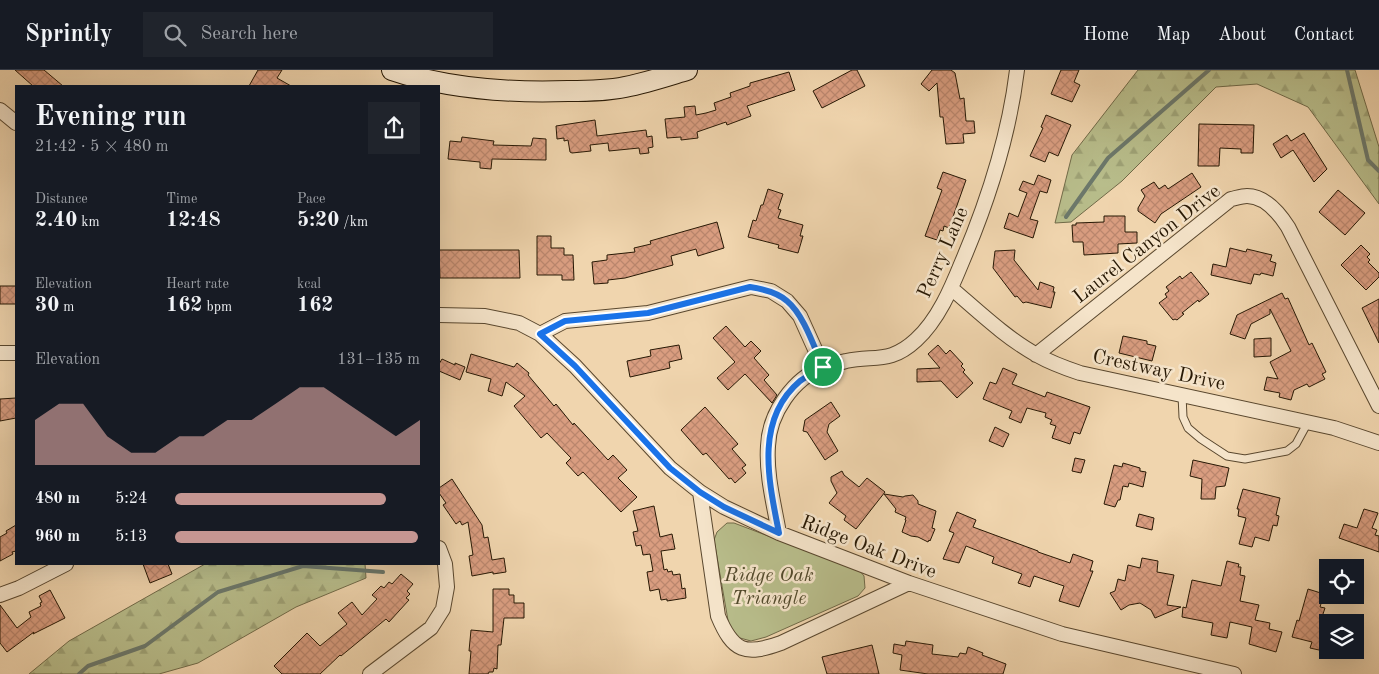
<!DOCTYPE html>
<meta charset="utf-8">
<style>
body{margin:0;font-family:"Old Standard TT",serif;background:#20242c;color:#f1f3f6;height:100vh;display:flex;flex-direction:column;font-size:19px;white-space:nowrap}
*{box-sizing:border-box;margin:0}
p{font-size:16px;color:#9ea1a6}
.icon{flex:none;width:28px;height:28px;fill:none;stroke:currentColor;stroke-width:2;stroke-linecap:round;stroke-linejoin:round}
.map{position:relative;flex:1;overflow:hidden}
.details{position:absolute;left:15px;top:15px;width:425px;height:480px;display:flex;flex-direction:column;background:#171b24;border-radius:0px;box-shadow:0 5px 20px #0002}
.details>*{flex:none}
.tools{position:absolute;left:1319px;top:489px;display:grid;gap:10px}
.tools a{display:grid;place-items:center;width:45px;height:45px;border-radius:0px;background:#171b24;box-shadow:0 5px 20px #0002;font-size:25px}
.pin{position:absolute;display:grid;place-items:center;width:42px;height:42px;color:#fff;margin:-21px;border:2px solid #fff;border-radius:50%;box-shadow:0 1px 5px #0007}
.round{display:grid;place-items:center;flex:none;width:52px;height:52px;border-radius:0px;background:#20242c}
.summary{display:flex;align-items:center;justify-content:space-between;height:85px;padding:0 20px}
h1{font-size:28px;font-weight:600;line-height:38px}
.metrics{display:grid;grid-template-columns:repeat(3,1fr);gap:8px;height:85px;padding:5px 20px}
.metrics div{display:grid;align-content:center}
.metrics b{font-size:21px;font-weight:600}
.metrics small{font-size:14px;font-weight:400}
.metrics p{font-size:14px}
.chart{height:140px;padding:10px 20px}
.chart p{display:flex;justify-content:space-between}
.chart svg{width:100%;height:90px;margin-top:5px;fill:#c59692;opacity:.7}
ul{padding:0 20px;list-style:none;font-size:16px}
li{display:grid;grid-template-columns:80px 60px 1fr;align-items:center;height:38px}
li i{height:12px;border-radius:6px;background:#c59692}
header{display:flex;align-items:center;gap:30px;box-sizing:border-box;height:70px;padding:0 25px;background:#171b24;border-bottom:1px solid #363941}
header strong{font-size:24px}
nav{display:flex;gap:28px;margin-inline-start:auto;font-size:18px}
.search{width:350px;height:45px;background:#20242c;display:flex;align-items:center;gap:12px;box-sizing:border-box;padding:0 18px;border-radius:0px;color:#9ea1a6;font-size:19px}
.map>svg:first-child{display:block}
.forest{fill:url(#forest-firs);stroke:#706a48}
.green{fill:#b8bd8b;stroke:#706a48}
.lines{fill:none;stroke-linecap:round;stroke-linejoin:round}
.stream{stroke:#6c786b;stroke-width:4}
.building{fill:url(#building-cross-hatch);stroke:#271804}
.lane-casing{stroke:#59472e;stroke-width:9}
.street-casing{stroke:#59472e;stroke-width:16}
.secondary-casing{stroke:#271804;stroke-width:22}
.lane{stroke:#f5e4ca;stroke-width:7}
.street{stroke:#f5e4ca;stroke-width:14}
.secondary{stroke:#f5e4ca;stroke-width:20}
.route-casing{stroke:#fff;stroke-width:10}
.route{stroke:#1a73e8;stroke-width:6}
.labels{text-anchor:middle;stroke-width:5;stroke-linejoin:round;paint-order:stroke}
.street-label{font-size:20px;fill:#271804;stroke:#f5e4ca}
.park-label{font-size:20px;font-style:italic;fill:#524a2c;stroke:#f5e4ca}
</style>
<header>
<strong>Sprintly</strong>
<div class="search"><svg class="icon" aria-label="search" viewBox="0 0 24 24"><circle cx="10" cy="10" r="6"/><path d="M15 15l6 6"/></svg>Search here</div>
<nav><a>Home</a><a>Map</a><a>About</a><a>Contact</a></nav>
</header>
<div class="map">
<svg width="1379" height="604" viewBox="0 0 1379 604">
<defs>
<pattern id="forest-firs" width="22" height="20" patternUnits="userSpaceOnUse" patternTransform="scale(1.25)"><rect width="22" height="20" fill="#b8bd8b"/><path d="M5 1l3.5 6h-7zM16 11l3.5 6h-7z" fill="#9ea276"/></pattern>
<pattern id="building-cross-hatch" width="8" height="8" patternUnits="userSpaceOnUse" patternTransform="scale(1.25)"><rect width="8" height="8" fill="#d99d80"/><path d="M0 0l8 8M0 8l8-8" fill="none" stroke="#ba866d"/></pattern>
</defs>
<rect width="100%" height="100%" fill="#f0d5ae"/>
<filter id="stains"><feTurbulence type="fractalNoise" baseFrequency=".004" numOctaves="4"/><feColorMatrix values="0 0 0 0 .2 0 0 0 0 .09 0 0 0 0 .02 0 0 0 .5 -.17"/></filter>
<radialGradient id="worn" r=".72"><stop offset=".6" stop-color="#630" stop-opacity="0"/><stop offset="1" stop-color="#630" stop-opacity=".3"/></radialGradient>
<path class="forest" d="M1138,0H1355L1379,77V134L1308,37L1257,14L1216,17L1122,111L1071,152L1055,153L1072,85Z
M205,494H365L366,508L296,537L198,593L159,604H29L69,571Z"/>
<path class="green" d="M727,453H734L860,501L864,506L865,518L858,526L766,567L751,571L740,568L729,556L714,470L717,462Z"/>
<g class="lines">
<path class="stream" d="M1347,0L1368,90L1379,101
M1066,147L1108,88L1209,0
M79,604L88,596L145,576L218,522L303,496L383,502"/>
</g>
<path class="building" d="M15,0H44L63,16H33Z
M258,0H282L277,8L291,16H249Z
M852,0H857L865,16L822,38L813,21Z
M932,0H951L955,3L960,29L964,28L966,51H974L975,63L963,64L964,73L946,74L943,47H940L937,13L929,21L921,14Z
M1061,0H1079L1074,12L1080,15L1072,32L1051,24Z
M789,2L795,20L747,36L751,46L727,55L726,52L697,62L698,68L681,70V67L667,68L665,49L685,47L684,37L695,36L696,45L706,43L716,40L714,33L731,27L730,23L750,16V13Z
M1046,45L1071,55L1058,86L1049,82L1045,92L1030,86L1043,58L1041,57Z
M595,50L597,66L646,60L647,67L652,66L653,77L648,78L649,83L640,84L639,78L609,81L608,73L590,75L591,81L572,83L570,82L568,70L564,71V68L557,69L556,56Z
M1199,54L1254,55L1253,83H1241V79L1220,78L1219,96H1198Z
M1304,63L1327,99L1314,112L1293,80L1281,88L1273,74L1287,65L1291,71Z
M462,67L494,71L493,75L531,76L533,68L546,69V90L492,89L491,99L480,98V92L448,89L450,71L461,72Z
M943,102L966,110L949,158L944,156L943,161L940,160L937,170L925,166L942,120L937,118Z
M1192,103L1201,117L1161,144L1155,153L1138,141V138L1145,126L1141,120L1154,112L1159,119L1165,115L1168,119Z
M1038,105L1051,110L1047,123L1040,121L1030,149L1038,151L1033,168L1004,158L1009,143L1018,147L1027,123L1019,120L1023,111L1034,115Z
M768,119L783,124L778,139L781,140L778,148L803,155L800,166H803L798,183L778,178L779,175L748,167L753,150L756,151L761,135H763Z
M1338,120L1365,143L1345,165L1319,142Z
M1104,146H1125V162H1137V173L1118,174V183L1084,185L1083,172H1073L1072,155H1076V153L1104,152Z
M717,152L724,178L698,186L696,179L671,186L673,195L625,208L608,210V213L594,214L592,192L607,190V185L635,182L634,178L651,174L650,171Z
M537,166H551V178H564V185H573L574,210H562V205H537Z
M1361,175L1370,184L1367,187L1370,190L1368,192L1379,203V207L1366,220L1341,195Z
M1230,178L1246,182L1247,179L1272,185L1270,191L1276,193L1273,206L1261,203L1260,205L1254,204L1251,214L1211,205L1213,194L1226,197Z
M439,180H519L520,208H440Z
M1015,180L1014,190L1038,220L1040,212L1054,217L1053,222H1055L1051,238L1026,232L1023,233L1017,226L1015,227L993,198L995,181Z
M1191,202L1209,224L1199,232L1198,230L1182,243L1184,244L1177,250L1175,249L1173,250L1159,233L1167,227L1165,224L1169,221L1166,217L1180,206L1182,209Z
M0,216H16V234H0Z
M1282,223L1285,229L1288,228L1309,275L1312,273L1326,302L1322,304L1325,309L1309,317L1307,314L1294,320L1291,330L1279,327L1280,323L1264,320L1267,307L1278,309L1270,292L1291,281L1270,239V244L1251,254L1245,269L1230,264L1237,245Z
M1379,229V273L1362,238Z
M726,256L745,277L751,271L761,281L754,288L769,305L764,310L777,325L772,333L745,304L728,320L717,308L735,292L713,268Z
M1123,266L1147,271V274L1156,276L1152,291L1119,283Z
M1271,268V286L1254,287V269Z
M679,275L682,289L669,292L670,298L630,307L627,291L651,286L650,280Z
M938,275L946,284L950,280L963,294L961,296L965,300L963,302L973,313L957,328L941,311L917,312V299L940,298L928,284Z
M471,284L514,297L517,293L529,303L528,305L554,336L556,334L573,355L574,353L608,390L613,385L627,400L618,408L637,427L621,442L583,402L578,406L566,393L571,388L547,363L541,368L514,336L525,326L506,312L502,326L488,321L491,309L466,302Z
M442,289L455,295V293L465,297L460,310L439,301V294Z
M1003,298L1017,304L1012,314L1045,327L1047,322L1090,337L1080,364L1074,362L1070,374L1052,368L1056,356L1050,354L1052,350L1045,347L1046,343L1027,338L1021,353L1009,348L1012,341L983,329L990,312L996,314Z
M16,328V348L0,351V329Z
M831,332L840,346L829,354L827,362L838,381L825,390L807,362L803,361L805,350Z
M705,337L738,374L732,379L746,395L742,398L746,403L735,413L731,408L729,409L706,383L703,385L681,360Z
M995,357L1009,364L1003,377L989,371Z
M1075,388L1085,390L1081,403L1072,401Z
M1193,390L1229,398L1225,416L1216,417L1215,429H1201L1202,409L1190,406Z
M1123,393L1140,398V401L1146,402L1143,417L1129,413L1128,417L1123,416L1120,430H1118L1115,437L1104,434L1114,395L1122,397Z
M842,401L844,405L859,417L867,408L885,422L856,459L844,450L846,446L829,433L837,423L831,411V407Z
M452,409L482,455L484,468L488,467L492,490L504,488L506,502L493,504V502L472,506L469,486L473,485L468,452L462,455L460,451L456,454L443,435L446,433L439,423V418Z
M1243,419L1280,428L1276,445L1279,446L1277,456L1273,455L1269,471L1255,467L1252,477L1239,474L1246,448L1238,446L1239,439H1237Z
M884,424L903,427L905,426L913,425L918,431V434L936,441L932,458L935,459L930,471L929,470L928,472L918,467L911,466L902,462L906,450H905L906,447L895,442L896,439Z
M654,436L660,467L672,464L675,479L661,481L664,500L667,499L668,502L672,501L673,505L680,504L682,519L685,518L686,528L667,531V529L661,530L659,519L650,521L647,502L653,501L650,484L643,485L641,475L636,476L633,462L638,461L633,441Z
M1364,439L1378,443L1372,458L1377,460L1375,465L1379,466V482L1339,468L1344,454L1357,458Z
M957,442L976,450L973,457L1038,481V482L1070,493L1073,484L1093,491L1090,501H1093L1079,537L1059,531L1064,516L1034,506L1030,517L1018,513L1022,504L992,493L994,487L966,476L959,493L943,489L954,463L949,461Z
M1139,444L1154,448L1152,460L1136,456Z
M16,455V481L12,482L13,484L0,491V467L7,463L6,461Z
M1142,488L1158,491L1157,502L1174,505L1167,535L1181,537L1155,548L1151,540L1140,533L1129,535L1121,540L1110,523L1115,521L1118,509L1125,511L1128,495L1140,498Z
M1227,491L1239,494L1238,497H1241L1240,505L1245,506L1240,531L1259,535L1255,550L1270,553L1269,559L1282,562L1276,582L1249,574L1252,557L1230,552L1227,568L1211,565L1213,553L1182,547L1183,537L1186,538L1192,510L1221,516Z
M143,494H168L172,504L150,513Z
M401,504L413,514L407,521L410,524L406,528L409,530L389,552L386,549L341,586L340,585L320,604H282L274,596L307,563L320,576L347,554L338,543L352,532L362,545L377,529L372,525L381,516L384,518L389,512L392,514Z
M493,519H509V525H514V533H524V548H504L501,575H498L497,599L494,598L493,602H489L488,604H469L471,581H469L471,560L493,562Z
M1308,519L1324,524L1320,537L1325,538L1321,550L1328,552V582L1310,578L1312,572L1292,567L1297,550L1299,551Z
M50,520L65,548L33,564L34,562L7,582L0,573V535L17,558L31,547L29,542L41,536L40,533L42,532L39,526Z
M906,571L933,575L932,584L958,587L960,583L966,584L968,577L983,583L982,585L1006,594L1003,604H928L900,600L902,585L893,583L894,574L905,576Z
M872,575L879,604H827L822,587Z"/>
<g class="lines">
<g class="lane-casing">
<path id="lane" d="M1182,325L1183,347L1188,358L1201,369L1227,386L1245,389L1287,381L1296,374L1308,352"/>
</g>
<g class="street-casing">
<path id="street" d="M0,40L16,53
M951,218C978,241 1006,268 1037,285C1051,293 1065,298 1080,303L1334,358L1379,373
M439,245L485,246L519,253L540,264L575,296L670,398L700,422L724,437L779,463L909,513L1062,564L1234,604
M540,264L565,251L648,243L751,217L771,221L787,231L800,246L823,297
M0,283H16
M1036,285L1231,129C1236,128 1242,126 1247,126C1265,126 1279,143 1288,157L1379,336
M700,422L718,546C733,582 745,586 781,573L909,513
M779,463C774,434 766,405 768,376C769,344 793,308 824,297C830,294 839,293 846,291C875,285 890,294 916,270C938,250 951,219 962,192C988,131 1009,66 1017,0
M0,525L19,518L66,494
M370,604L431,558L443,539L447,517L445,494L439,478"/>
</g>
<g class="secondary-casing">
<path id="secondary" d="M392,0C448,19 509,23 568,21C587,21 606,21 625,17C646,13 667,6 687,0"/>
</g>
<use href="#lane" class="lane"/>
<use href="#street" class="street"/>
<use href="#secondary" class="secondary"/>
</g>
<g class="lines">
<g class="route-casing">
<path id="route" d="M750,217C763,219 777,222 787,231C804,245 814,277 823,297C815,302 807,306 800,311C754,350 769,412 779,463L724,437L700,422L670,398L575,296L540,264L565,251L648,243Z"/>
</g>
<use href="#route" class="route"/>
</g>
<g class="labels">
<g class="street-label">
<text transform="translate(1146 173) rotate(-38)" y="7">Laurel Canyon Drive</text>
<text transform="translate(942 182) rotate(-66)" y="7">Perry Lane</text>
<text transform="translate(1159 299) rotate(12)" y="7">Crestway Drive</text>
<text transform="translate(869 476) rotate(21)" y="7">Ridge Oak Drive</text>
</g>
<g class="park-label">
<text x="769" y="511">Ridge Oak<tspan x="769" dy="23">Triangle</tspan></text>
</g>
</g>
<rect width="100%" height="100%" filter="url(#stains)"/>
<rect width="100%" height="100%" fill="url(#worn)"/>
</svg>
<div class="tools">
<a><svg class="icon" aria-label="locate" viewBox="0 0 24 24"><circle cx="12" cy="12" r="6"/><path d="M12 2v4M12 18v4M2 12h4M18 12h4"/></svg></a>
<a><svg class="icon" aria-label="layers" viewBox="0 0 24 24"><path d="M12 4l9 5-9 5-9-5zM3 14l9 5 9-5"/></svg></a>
</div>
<div class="pin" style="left:823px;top:297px;background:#1e9e55"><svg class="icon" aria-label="arrive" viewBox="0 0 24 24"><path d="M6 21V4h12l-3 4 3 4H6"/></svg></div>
<section class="details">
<div class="summary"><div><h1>Evening run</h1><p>21:42 · 5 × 480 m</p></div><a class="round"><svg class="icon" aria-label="share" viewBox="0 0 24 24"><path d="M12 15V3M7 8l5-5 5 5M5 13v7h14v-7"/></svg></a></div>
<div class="metrics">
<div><p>Distance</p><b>2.40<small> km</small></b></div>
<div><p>Time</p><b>12:48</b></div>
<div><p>Pace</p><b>5:20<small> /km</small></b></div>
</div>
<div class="metrics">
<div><p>Elevation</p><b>30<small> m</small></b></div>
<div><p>Heart rate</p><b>162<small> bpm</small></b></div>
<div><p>kcal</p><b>162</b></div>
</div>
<div class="chart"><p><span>Elevation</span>131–135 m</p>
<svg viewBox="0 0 160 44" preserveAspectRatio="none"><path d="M0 44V22L10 14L20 14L30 30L40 38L50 38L60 30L70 30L80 22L90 22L100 14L110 6L120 6L130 14L140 22L150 30L160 22V44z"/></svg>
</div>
<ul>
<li><b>480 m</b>5:24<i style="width:86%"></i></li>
<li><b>960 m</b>5:13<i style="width:99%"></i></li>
</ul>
</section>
</div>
